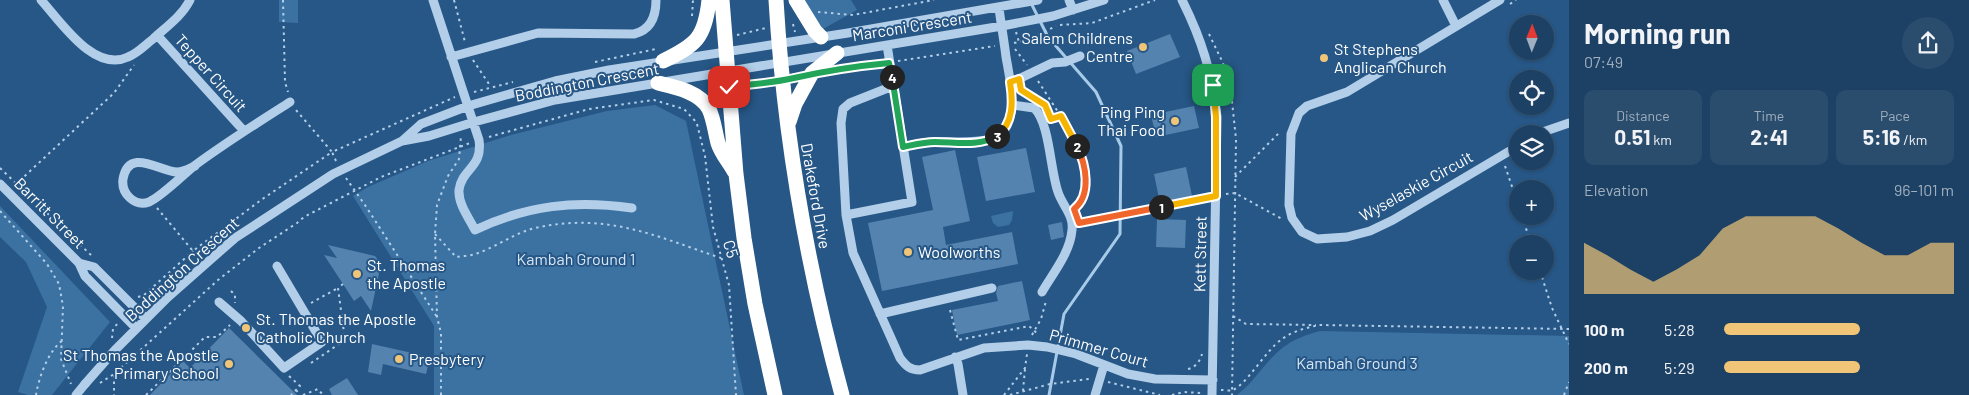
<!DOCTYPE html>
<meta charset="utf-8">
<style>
body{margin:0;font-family:Barlow,sans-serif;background:#2a4c6d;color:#f1f3f6;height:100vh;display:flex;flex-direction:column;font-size:19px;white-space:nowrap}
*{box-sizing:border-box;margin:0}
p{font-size:16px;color:#a0afbf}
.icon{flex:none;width:28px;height:28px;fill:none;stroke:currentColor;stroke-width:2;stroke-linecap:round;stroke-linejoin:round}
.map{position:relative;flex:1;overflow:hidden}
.side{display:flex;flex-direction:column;background:#1d4164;width:400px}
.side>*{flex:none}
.needle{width:32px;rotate:1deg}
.fabs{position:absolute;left:1509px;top:15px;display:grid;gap:10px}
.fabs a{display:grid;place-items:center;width:45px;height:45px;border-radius:50%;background:#1d4164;box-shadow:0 1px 4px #0004,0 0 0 1px #3b5a78;font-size:25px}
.pin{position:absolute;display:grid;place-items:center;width:42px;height:42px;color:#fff;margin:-21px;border-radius:10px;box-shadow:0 2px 8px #0006}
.km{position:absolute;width:25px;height:25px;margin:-12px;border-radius:50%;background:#222;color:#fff;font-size:14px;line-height:25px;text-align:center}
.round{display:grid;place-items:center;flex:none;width:52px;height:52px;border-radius:26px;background:#2a4c6d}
.summary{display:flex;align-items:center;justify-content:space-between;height:85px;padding:0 15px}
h1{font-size:28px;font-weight:700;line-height:38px}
.metrics{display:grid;grid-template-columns:repeat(3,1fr);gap:8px;height:85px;padding:5px 15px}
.metrics div{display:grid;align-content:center;border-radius:10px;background:#2a4c6d;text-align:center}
.metrics b{font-size:21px;font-weight:700}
.metrics small{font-size:14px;font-weight:400}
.metrics p{font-size:14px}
.chart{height:140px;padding:10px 15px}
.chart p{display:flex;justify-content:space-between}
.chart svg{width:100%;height:90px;margin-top:5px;fill:#f0c578;opacity:.7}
ul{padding:0 15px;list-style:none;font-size:16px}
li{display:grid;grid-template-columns:80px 60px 1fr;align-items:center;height:38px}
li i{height:12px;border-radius:6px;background:#f0c578}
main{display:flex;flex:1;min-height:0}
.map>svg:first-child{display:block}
.green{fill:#3c72a2}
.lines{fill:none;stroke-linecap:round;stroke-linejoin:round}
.stream{stroke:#a7cae8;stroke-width:3}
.building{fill:#5483af}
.path{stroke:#b2cee8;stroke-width:2;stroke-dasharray:2.5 4;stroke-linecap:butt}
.minor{stroke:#b2cee8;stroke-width:9}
.highway{stroke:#fff;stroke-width:15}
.minor-bridge{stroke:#b2cee8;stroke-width:9}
.split-1-casing{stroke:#fff;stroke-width:10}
.split-2-casing{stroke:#fff;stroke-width:10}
.split-3-casing{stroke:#fff;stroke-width:10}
.split-4-casing{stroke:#fff;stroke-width:10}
.split-5-casing{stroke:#fff;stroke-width:10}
.split-1{stroke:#f5b400;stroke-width:6}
.split-2{stroke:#f0652b;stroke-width:6}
.split-3{stroke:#f5b400;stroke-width:6}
.split-4{stroke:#22a559;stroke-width:6}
.split-5{stroke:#22a559;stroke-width:6}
.poi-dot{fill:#f0c578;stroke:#275786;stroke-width:2}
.labels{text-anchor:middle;stroke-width:4;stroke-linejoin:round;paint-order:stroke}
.street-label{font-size:16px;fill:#fff;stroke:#275786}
.poi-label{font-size:16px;fill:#fff;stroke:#275786;text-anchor:start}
.park-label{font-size:16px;fill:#d6e7f6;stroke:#275786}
</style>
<main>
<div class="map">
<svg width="1569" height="395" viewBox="0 0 1569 395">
<rect width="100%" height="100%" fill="#275786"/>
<path class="green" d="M279,0H298V23L279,22Z
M802,0H851L857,10L823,29L814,23Z
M655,105L686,121L744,395H434V326L353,196L368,187L428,161L511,135L607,111Z
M0,206L110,322L52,395H28L18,392L47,307L26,262L0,237Z
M1013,211L1012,220L1009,225L998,227L993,223L991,216Z
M1320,331L1569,336V395H1237C1241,391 1247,387 1251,382C1275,354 1282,341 1320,331Z"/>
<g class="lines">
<path class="stream" d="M1031,3L1048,37L1096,92L1121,146L1120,234L1064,314L1049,395"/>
</g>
<path class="building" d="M1170,34L1180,57L1136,74L1127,51Z
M1194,106L1199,128L1156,137L1151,115Z
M1026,148L1035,192L986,201L977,157Z
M955,150L970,221L943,227L946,245L1012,232L1018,264L882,291L868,223L933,210L922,157Z
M1186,167L1192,196L1160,203L1154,174Z
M1157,219L1186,220L1185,248L1156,247Z
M1062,222L1064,237L1051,240L1048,225Z
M328,245L375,256L381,264L371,311L361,296L354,301L343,284L324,255L337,258Z
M1022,281L1030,320L957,335L952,310L998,301L996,293L998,286Z
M229,328L297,395H150L183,361L190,368Z
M372,344L430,357L426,374L383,364L381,375L368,372Z
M347,378L358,395H332L329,389Z"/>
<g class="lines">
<path class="path" d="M283,0L285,82L288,92
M454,0L465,42
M1510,4L1516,0
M818,12L853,15L934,0
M692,16L693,0
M793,24L795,32
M1060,25L1092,23L1155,0
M1016,32L1019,42
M1209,34L1223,63L1231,92L1236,139L1232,395
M737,35L766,28
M1014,43L1028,40L1056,26
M1015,49L1027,65
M473,60L491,87
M898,61L995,46
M595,62L656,49
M839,69L881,64
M1038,81L1060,115
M741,86L771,82
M1021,89L1033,98
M474,92L513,82
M1052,119L1061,116C1073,139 1091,166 1084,193C1083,199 1082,203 1077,207
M697,124L705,156L713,227L729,285L736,395
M489,137L589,109L654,100L684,109L697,123
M336,161L332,152L455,97
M1505,166L1518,204
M0,168L92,256
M1235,177L1281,131
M346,178L367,208L437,317
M15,185L114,93L134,65
M1226,194L1235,193L1282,219
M157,208L193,251L261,200L332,152L296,110
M0,211L47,264L59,284L63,306L61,359L71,384
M1522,216L1531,244
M1082,223L1205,199
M435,234L456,257C462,256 469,256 475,254C495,248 514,233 535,228C607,212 655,236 721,258
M1540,271L1552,308L1569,344
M231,291L235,295V303
M138,297L144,295L193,251
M311,303L338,288
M950,310L958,340L1029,326L1039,335
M1233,316L1246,324L1316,325
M1032,335L1041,319L1046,301
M112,338L113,329L118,323
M311,363L345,340L338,288L343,284
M1188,369C1196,367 1200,361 1202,354
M114,375V395
M289,376L300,386L291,395
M1108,382L1160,395
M100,383L114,374L218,280L259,248L297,223L304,217L381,177L470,143
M296,390L300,395
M1221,390C1225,390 1230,391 1233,390C1247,384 1266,350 1282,339C1293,331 1306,328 1319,325L1569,329
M1023,391L1025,369
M36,395C39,377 48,351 63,340
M146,395L205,337H217L230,325
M303,395L318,389L323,395
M441,395V333L437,317L435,234L437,205L448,176L459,159L461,136
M1004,395L1025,368L1027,354
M1010,395L1050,384L1089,379
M1172,395L1184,392L1202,393
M1564,395L1569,382"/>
<path class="minor" d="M41,0C61,22 94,73 128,57C138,53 145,45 153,39C166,27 182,16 190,0
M433,0L479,140C483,168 462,168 459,190C458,204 469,218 475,230C528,205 575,200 632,208
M1069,0L1073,10
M1182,0C1202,40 1212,73 1217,117L1212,395
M1443,0L1456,26
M1500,0L1347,92L1307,106L1299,113L1291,134L1289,205L1292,218L1302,232L1317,239L1347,237L1370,231L1393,220L1518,146
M157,35L244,131
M451,57L538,33L634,34C651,30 656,16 656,0
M1010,83L1052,63L1065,62L1080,56
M893,86L850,103L843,109L841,123L846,215L853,253L900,358C906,366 910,370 920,370L984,348L1028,345L1047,347L1076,354L1128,374L1155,379L1213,380
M1012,105L1034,108C1050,123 1050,170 1058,192C1062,205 1074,215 1072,230C1070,253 1053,273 1042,292
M1537,134L1569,123
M402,141L421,124L468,106L555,81L609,70L848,33L1038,0
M903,147C913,145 923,142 933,142C953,141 971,144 990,139C1023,130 1010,80 1006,57C1004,40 1001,24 999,8
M195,166C190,168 184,172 177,172C159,171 129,147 123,179C121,194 135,207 149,202C161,197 183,175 194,166C225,143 257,123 290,102
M0,184L79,263L85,276L136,328
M846,215L912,202L887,45
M79,263L94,267L146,319
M219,302L241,321L284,368L322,342L277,266
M880,314L992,288
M955,357L958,364L963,395
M85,384L115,350L168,297L235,238L333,174L402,141L429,136L474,122L555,100L1002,26L1053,16L1104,0
M1095,395L1104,365"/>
<path class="highway" d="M722,0L736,174L744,238L755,304L775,395
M776,0C784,136 806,263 842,395
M796,0L815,31L821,37
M663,61C696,45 705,38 709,0
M658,83C675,87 700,92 709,109C714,120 715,132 718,143C721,153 729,162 734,171
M789,122L795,104L812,73L837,53"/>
<path class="minor-bridge" d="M76,395L85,384"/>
</g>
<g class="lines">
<g class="split-1-casing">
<path id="split-1" d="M1161,207L1216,196V117L1213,85"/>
</g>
<g class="split-2-casing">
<path id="split-2" d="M1077,146C1086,165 1092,195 1074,209L1079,223L1161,207"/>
</g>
<g class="split-3-casing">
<path id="split-3" d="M997,136C1014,123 1013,101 1010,82L1019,79L1021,90L1045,105L1051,119L1061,116L1077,146"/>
</g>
<g class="split-4-casing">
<path id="split-4" d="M892,77L903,147C913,145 924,142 935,142C955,142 979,147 997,136"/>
</g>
<g class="split-5-casing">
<path id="split-5" d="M729,87C751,84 773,83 794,78C825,71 857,66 889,63L892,77"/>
</g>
<use href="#split-1" class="split-1"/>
<use href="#split-2" class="split-2"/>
<use href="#split-3" class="split-3"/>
<use href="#split-4" class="split-4"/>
<use href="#split-5" class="split-5"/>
</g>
<g class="poi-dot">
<circle cx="1143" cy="47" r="5"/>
<circle cx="1324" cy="58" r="5"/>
<circle cx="1175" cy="121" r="5"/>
<circle cx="908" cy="252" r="5"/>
<circle cx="357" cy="274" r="5"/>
<circle cx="246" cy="328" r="5"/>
<circle cx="399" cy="359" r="5"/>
<circle cx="229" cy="364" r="5"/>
</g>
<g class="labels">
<g class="street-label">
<text transform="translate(912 26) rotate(-9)" y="6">Marconi Crescent</text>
<text transform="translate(211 73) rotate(48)" y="6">Tepper Circuit</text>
<text transform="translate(587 82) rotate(-11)" y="6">Boddington Crescent</text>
<text transform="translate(1416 186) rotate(-29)" y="6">Wyselaskie Circuit</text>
<text transform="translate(816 196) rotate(80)" y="6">Drakeford Drive</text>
<text transform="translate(50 213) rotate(45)" y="6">Barritt Street</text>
<text transform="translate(731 249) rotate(74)" y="6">C5</text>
<text transform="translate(1200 254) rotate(-89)" y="6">Kett Street</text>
<text transform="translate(182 269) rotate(-42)" y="6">Boddington Crescent</text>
<text transform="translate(1099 348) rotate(16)" y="6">Primmer Court</text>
</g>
<g class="poi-label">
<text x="1133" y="44" text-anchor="end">Salem Childrens<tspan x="1133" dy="18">Centre</tspan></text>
<text x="1334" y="55">St Stephens<tspan x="1334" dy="18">Anglican Church</tspan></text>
<text x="1165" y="118" text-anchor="end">Ping Ping<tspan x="1165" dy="18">Thai Food</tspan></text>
<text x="918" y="258">Woolworths</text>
<text x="367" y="271">St. Thomas<tspan x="367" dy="18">the Apostle</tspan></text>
<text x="256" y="325">St. Thomas the Apostle<tspan x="256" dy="18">Catholic Church</tspan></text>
<text x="219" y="361" text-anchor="end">St Thomas the Apostle<tspan x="219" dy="18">Primary School</tspan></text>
<text x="409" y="365">Presbytery</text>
</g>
<g class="park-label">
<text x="576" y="265">Kambah Ground 1</text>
<text x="1357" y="369">Kambah Ground 3</text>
</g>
</g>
</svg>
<div class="fabs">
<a><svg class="needle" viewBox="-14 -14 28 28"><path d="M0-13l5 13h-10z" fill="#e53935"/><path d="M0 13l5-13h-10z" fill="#a0afbf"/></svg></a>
<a><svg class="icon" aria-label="locate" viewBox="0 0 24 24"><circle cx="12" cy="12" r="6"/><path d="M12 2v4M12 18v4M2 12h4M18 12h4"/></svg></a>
<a><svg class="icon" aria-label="layers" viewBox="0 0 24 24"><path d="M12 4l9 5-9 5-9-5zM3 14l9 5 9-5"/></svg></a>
<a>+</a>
<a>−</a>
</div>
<div class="pin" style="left:1213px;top:85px;background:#1e9e55"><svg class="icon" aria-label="arrive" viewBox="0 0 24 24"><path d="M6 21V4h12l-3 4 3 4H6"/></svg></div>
<div class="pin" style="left:729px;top:87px;background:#d93025"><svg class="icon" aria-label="check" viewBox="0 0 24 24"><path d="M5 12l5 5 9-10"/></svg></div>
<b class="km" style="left:1161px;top:207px">1</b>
<b class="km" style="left:1077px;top:146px">2</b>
<b class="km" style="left:997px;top:136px">3</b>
<b class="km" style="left:892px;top:77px">4</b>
</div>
<section class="side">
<div class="summary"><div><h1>Morning run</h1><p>07:49</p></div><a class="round"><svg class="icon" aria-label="share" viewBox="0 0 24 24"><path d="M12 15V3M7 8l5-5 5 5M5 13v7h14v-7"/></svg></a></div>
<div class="metrics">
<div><p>Distance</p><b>0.51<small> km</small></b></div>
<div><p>Time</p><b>2:41</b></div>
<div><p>Pace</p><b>5:16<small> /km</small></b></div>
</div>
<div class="chart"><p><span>Elevation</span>96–101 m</p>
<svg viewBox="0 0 160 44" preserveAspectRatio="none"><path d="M0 44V19L10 25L20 32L30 38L40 32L50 25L60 12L70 6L80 6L90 6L100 6L110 12L120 19L130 25L140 25L150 19L160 19V44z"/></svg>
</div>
<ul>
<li><b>100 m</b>5:28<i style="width:59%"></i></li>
<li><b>200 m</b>5:29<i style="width:59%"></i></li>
</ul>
</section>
</main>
